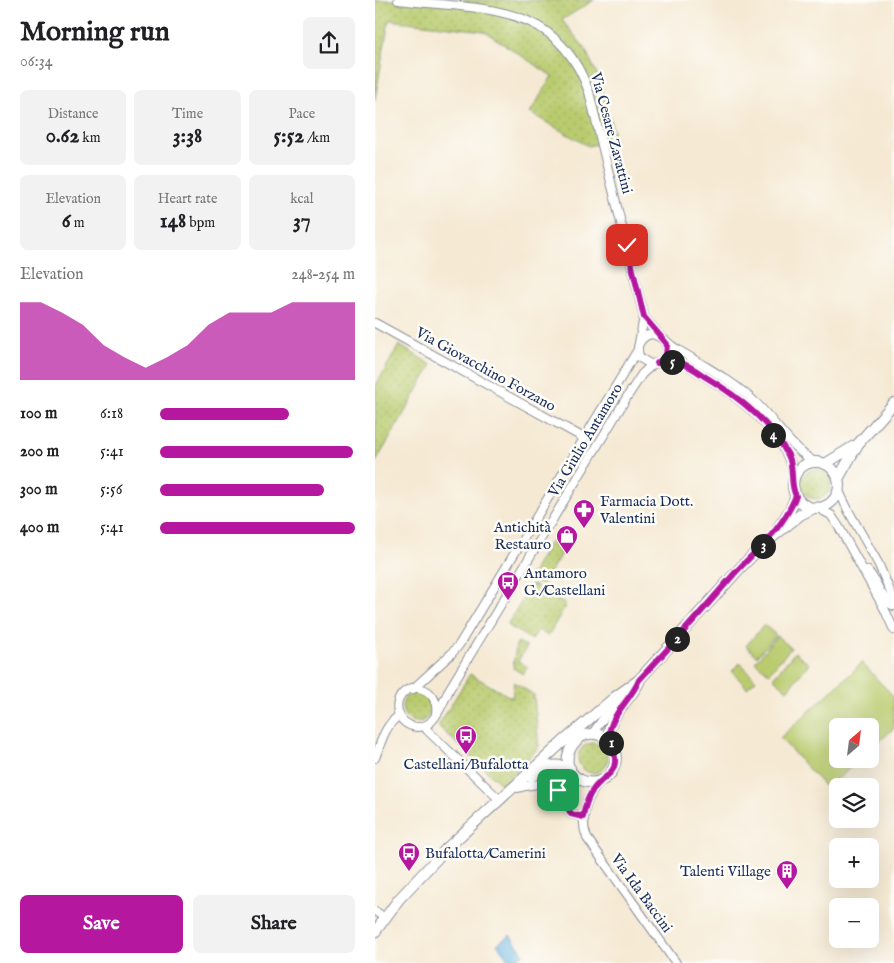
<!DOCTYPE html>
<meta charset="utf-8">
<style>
body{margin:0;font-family:"IM FELL English",serif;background:#f2f2f2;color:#202124;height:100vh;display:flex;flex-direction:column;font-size:19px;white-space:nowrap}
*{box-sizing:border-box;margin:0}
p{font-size:16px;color:#757577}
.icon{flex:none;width:28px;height:28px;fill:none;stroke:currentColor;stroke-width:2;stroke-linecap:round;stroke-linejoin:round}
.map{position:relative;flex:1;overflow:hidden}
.drawer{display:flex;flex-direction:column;background:#fff;width:375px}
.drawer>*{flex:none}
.needle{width:32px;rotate:28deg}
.tools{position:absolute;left:454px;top:718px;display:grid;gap:10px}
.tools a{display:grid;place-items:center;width:50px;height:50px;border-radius:8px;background:#fff;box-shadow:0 5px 20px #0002;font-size:25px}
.pin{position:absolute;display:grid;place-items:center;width:42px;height:42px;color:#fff;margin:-21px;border-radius:10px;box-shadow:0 2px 8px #0006}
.km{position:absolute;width:25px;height:25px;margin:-12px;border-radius:50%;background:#222;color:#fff;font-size:14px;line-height:25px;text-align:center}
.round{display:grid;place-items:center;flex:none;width:52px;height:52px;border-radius:8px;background:#f2f2f2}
.overview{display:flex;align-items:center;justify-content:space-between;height:85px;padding:0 20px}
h1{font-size:28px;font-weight:700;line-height:38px}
.stats{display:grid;grid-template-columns:repeat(3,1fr);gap:8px;height:85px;padding:5px 20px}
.stats div{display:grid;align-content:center;border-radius:8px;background:#f2f2f2;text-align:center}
.stats b{font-size:21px;font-weight:700}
.stats small{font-size:14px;font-weight:400}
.stats p{font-size:14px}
.chart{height:140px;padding:10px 20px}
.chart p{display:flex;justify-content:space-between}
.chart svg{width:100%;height:90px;margin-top:5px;fill:#b5179e;opacity:.7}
.action{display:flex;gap:10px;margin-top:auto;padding:10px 20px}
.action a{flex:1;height:58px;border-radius:8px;background:#b5179e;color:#fff;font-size:20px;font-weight:700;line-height:58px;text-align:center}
.action a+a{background:#f2f2f2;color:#202124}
ul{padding:0 20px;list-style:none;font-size:16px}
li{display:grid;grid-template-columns:80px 60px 1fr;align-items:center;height:38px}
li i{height:12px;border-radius:6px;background:#b5179e}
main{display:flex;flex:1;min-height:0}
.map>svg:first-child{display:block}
.grass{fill:url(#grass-dots);stroke:#6a7d66}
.park{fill:#b9cb6e;stroke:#6a7d66}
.water{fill:#65b3df;stroke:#40719e}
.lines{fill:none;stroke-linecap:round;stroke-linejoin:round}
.minor-casing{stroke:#888c98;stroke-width:10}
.tertiary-casing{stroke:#888c98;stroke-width:12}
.minor{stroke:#fff;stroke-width:8}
.tertiary{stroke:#fff;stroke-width:10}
.route-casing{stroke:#fff;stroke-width:10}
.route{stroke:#b5179e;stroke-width:6}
.labels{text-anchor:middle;stroke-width:5;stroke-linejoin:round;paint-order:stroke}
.street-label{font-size:15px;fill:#1b2f5e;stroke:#fdfcf7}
.poi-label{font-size:15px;fill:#1b2f5e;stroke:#fdfcf7;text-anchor:start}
</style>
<main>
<section class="drawer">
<div class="overview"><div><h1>Morning run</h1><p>06:34</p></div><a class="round"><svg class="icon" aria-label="share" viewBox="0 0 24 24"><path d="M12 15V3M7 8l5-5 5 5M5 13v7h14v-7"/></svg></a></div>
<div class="stats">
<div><p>Distance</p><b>0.62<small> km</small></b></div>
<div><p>Time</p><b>3:38</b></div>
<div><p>Pace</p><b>5:52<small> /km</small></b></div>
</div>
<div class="stats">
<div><p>Elevation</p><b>6<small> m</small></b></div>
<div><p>Heart rate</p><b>148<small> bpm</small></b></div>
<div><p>kcal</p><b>37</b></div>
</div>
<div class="chart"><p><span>Elevation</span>248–254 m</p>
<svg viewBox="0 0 160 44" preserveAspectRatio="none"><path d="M0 44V6L10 6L20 11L30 17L40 27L50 33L60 38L70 33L80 27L90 17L100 11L110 11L120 11L130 6L140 6L150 6L160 6V44z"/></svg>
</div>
<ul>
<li><b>100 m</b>6:18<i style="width:66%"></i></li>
<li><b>200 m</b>5:41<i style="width:99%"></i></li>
<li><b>300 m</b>5:56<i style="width:84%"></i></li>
<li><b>400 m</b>5:41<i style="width:100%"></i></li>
</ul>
<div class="action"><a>Save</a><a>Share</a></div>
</section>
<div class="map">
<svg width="519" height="963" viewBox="0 0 519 963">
<defs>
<pattern id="grass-dots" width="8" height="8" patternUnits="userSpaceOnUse" patternTransform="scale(1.25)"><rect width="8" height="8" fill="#b9cb6e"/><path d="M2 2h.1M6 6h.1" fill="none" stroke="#9eaf62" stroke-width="1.8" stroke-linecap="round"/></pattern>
</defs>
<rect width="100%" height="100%" fill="#fdfcf7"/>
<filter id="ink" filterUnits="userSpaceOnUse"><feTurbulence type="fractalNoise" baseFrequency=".02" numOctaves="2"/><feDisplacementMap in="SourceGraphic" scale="10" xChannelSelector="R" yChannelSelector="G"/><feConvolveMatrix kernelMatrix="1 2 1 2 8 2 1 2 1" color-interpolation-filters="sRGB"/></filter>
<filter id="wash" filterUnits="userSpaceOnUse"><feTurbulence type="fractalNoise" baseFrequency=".0096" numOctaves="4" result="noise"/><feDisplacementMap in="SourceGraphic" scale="20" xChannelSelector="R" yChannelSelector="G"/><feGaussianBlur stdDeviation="1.12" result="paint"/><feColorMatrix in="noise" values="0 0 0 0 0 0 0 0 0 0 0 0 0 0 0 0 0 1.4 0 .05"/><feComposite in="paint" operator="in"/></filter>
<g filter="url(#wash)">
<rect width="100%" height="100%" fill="#f5e9d3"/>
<path class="grass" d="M0,0H219L187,20L209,47L226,82L240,140L213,146L155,113L177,76L109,31L14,20L0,99Z
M24,345L57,365L1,462L0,387Z
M426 484a15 15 0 1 1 30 0a15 15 0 1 1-30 0Z
M175,542L188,550L167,586L154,578Z
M157,584L191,605L173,636L163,630L157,640L132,625Z
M143,642L152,647L143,661L153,667L148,674L138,668L141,645Z
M95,674L137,698L139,682L159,695L164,747L127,785L63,726Z
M27 707a15 15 0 1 1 30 0a15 15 0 1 1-30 0Z
M203 758a15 15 0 1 1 30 0a15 15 0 1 1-30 0Z"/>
<path class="park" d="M389,625L401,635L382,656L371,646Z
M402,636L416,648L394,673L380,662Z
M420,652L434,664L412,690L398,678Z
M365,663L381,680L372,688L357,671Z
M487,663L519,697V728L495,750V726H462V759H485L452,789L405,738Z"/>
<path class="water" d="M135,935L149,954L136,963L122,944Z"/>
</g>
<g filter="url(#ink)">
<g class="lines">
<g class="minor-casing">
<path id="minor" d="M23,0C105,10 182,0 214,92L269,317
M0,323L209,438
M290,341C296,354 288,364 275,364L265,358C260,347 264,338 276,334C287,335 295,346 305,351C331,367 359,382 381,403C400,421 416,449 440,462
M264,343L269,317L285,336
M284,363C292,362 300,361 307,363C316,366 323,372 331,377C361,395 398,424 413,457C418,465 418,474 418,483
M463,489L474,512L503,563L519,600
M441,507L456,515L464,527L509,608L519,630
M492,570C503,581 505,599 519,606
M38,689L76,654L84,645L262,351
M61,713C65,689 34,678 24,699C16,717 37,734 53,724C62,719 70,698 75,688L252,397L267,374L278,364
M50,726L52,730L125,800
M217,734L244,697
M0,758C6,743 10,724 24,716
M225,781C211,798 204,817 212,838L301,963
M143,788C158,784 178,779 187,796C191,802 193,809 196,814L208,817
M0,911L10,918"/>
</g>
<g class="tertiary-casing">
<path id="tertiary" d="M418 485a23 23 0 1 1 46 0a23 23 0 1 1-46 0Z
M450,464L479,446
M463,479L483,444L519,403
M403,528L415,510L421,496
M237,745C210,711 172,764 206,780C212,783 219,783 225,781C238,776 244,762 239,749C236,743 233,738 234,731C238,711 256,699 264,682
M156,777C170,767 178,762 195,768
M0,932L24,899L71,849L191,739L240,697L264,680L366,567L390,543L425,515L441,507"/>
</g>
<use href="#minor" class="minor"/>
<use href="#tertiary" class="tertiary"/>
</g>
</g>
<g class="lines" filter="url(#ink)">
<g class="route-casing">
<path id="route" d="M183,790L196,814L208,817C210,805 215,791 224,783C229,777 236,775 239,767C244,753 231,743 235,729C240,710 257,698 264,680C297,645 328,610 359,574C383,548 407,530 421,496C414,483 420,468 413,455C395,421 361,395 329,376C322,371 314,365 305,363C298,361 290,362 282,363L291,356L292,344L269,317L252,245"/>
</g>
<use href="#route" class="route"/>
</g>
<defs>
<g id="pharmacy-pin" transform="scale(1.125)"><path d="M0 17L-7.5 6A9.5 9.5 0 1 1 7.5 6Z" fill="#b5179e" stroke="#fdfcf7"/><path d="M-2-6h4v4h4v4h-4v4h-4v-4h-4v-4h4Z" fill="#fff"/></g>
<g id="shop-pin" transform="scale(1.125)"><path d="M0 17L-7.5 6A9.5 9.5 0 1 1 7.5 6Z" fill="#b5179e" stroke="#fdfcf7"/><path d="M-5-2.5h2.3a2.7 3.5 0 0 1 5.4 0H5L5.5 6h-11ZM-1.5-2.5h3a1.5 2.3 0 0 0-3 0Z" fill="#fff"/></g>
<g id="bus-pin" transform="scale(1.125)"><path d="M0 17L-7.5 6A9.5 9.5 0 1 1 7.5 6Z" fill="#b5179e" stroke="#fdfcf7"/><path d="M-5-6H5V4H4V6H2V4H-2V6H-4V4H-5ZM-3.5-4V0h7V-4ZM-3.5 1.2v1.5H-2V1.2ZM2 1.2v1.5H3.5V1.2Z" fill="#fff"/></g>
<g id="building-pin" transform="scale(1.125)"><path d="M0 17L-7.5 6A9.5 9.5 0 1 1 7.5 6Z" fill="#b5179e" stroke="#fdfcf7"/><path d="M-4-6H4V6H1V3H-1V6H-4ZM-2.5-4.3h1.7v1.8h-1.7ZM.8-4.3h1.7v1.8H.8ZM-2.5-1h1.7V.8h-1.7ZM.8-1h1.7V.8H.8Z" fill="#fff"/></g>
</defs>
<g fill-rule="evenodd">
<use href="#pharmacy-pin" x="209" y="510"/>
<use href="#shop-pin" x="192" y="536"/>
<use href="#bus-pin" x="133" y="582"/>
<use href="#bus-pin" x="91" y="736"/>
<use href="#bus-pin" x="34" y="853"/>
<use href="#building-pin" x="412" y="871"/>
</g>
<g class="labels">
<g class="street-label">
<text transform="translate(237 133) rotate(75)" y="5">Via Cesare Zavattini</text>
<text transform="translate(111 369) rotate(29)" y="5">Via Giovacchino Forzano</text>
<text transform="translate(210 440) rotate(-59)" y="5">Via Giulio Antamoro</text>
<text transform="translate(267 893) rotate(54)" y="5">Via Ida Baccini</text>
</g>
<g class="poi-label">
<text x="225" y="506">Farmacia Dott.<tspan x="225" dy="17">Valentini</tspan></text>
<text x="176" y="532" text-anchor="end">Antichità<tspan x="176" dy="17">Restauro</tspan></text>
<text x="149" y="578">Antamoro<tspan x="149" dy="17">G./Castellani</tspan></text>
<text x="91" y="769" text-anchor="middle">Castellani/Bufalotta</text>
<text x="50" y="858">Bufalotta/Camerini</text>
<text x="396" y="876" text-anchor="end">Talenti Village</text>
</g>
</g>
</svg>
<div class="tools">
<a><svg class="needle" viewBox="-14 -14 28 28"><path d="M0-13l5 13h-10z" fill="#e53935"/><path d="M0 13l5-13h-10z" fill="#757577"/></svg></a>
<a><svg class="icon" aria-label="layers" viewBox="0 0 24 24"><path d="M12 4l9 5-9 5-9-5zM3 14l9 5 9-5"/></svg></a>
<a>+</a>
<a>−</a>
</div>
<div class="pin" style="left:183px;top:790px;background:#1e9e55"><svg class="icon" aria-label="arrive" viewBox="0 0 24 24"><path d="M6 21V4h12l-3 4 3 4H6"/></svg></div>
<div class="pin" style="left:252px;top:245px;background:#d93025"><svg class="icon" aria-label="check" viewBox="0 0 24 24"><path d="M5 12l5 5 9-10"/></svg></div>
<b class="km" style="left:236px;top:743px">1</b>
<b class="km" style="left:302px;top:639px">2</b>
<b class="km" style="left:388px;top:546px">3</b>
<b class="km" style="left:398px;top:435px">4</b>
<b class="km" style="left:297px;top:362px">5</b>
</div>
</main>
